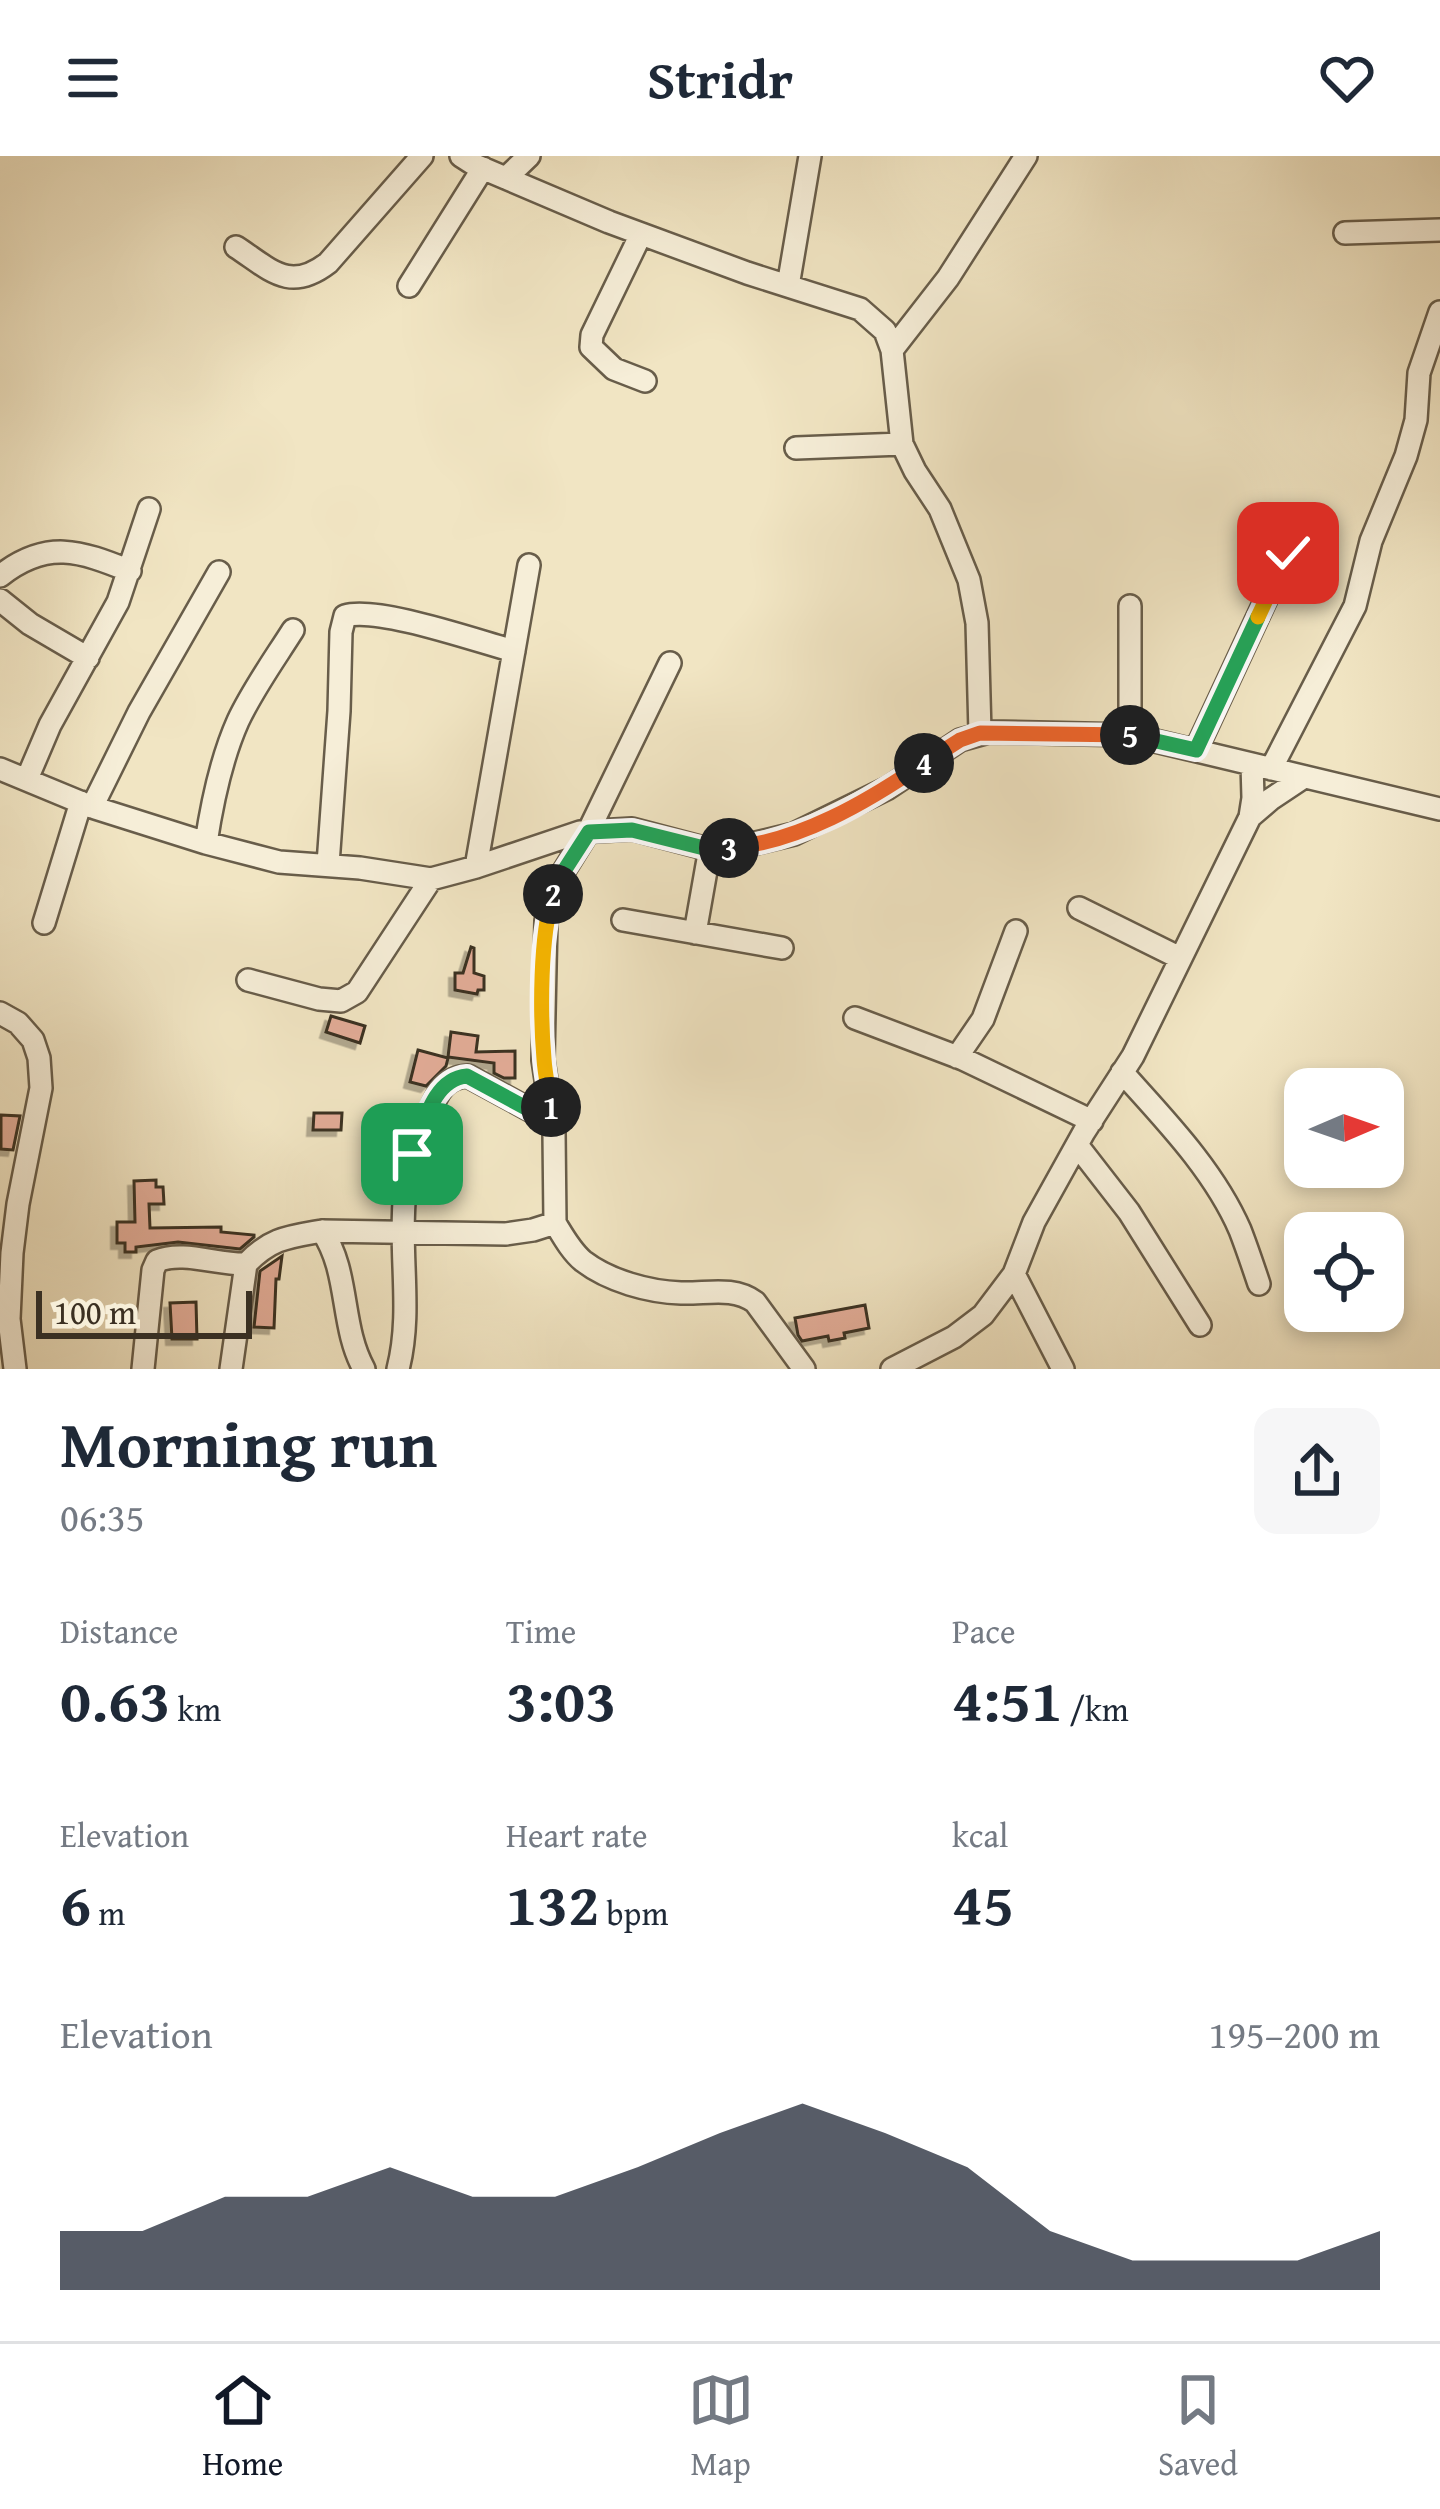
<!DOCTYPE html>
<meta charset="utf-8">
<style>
body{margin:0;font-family:"Gentium Book Plus",serif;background:#f6f6f7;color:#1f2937;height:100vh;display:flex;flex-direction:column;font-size:45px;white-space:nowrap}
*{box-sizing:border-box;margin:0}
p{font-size:39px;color:#747a83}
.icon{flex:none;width:66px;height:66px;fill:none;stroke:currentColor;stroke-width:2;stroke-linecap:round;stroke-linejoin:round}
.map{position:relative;height:1213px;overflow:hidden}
.details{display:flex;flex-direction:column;background:#fff;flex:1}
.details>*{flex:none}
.needle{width:78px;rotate:88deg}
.buttons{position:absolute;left:1284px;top:912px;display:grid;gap:24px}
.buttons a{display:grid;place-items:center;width:120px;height:120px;border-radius:24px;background:#fff;box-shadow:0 6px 18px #0003;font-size:60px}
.scale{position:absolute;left:36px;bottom:30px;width:216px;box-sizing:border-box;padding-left:12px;border:6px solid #3b3022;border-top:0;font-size:33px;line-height:42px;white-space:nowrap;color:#3b3022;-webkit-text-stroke:9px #f6eed8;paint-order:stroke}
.pin{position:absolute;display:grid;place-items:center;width:102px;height:102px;color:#fff;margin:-51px;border-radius:24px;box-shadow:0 6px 18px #0006}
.km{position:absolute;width:60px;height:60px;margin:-30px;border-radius:50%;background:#222;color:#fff;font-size:33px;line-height:60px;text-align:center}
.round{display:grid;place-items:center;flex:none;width:126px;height:126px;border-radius:24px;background:#f6f6f7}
.head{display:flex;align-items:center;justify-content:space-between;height:204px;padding:0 60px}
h1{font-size:66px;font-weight:600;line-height:90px}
.figures{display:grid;grid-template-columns:repeat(3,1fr);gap:18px;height:204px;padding:12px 60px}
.figures div{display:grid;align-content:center}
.figures b{font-size:60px;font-weight:600}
.figures small{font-size:33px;font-weight:400}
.figures p{font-size:33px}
.chart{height:336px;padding:24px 60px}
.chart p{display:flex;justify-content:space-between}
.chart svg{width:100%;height:216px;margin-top:12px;fill:#111827;opacity:.7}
header{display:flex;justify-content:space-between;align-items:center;height:156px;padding:0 60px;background:#fff;font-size:54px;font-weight:600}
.tab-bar{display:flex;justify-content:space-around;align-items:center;height:168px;border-top:3px solid #e0e1e3;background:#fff;font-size:33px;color:#747a83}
.tab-bar a{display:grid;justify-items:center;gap:6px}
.tab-bar .current{color:#111827}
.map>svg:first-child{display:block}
.building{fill:#e2ac97;stroke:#3b3022;stroke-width:3;filter:url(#shadow)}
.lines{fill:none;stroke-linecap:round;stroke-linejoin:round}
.minor-casing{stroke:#685d4a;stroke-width:26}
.minor{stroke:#f6eed8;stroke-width:21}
.split-1-casing{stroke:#fff;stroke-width:24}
.split-2-casing{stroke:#fff;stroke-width:24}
.split-3-casing{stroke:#fff;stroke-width:24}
.split-4-casing{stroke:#fff;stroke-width:24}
.split-5-casing{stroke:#fff;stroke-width:24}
.split-6-casing{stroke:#fff;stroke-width:24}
.split-7-casing{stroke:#fff;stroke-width:24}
.split-1{stroke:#22a559;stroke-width:15}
.split-2{stroke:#f5b400;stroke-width:15}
.split-3{stroke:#22a559;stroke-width:15}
.split-4{stroke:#f0652b;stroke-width:15}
.split-5{stroke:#f0652b;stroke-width:15}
.split-6{stroke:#22a559;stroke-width:15}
.split-7{stroke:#f5b400;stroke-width:15}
</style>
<header><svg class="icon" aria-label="menu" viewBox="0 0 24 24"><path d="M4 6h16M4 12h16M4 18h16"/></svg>Stridr<svg class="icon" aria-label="heart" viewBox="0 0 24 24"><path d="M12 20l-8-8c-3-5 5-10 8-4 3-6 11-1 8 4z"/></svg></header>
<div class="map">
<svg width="1440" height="1213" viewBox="0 0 1440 1213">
<defs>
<filter id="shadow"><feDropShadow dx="-5.5" dy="5.5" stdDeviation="0" flood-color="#0004"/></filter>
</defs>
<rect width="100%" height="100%" fill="#f1e5c3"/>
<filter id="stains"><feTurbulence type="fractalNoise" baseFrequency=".00167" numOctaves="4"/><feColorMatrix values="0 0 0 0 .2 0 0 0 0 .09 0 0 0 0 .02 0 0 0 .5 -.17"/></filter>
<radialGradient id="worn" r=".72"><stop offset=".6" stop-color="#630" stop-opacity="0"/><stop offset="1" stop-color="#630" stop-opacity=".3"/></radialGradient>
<path class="building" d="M471,791L474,792V817L484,820V834H478L477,838L455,834V817H463Z
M331,860L365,870L360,887L326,876Z
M451,876L478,880L476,896L515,895V922H504L494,917V907L448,901Z
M418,894L448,902L446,910L426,930L410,926Z
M314,957H342L341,974H313Z
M1,959L20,960L13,994L1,993Z
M156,1024V1031H163L164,1048H149L150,1072L221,1071V1076L254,1079V1081L240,1093L178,1086L136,1091V1096H125V1087H117V1066H135L134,1025Z
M282,1100L279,1123H276L274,1172L254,1171L260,1115Z
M196,1146L197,1183H172L170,1147Z
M865,1149L869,1172L844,1177L845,1182L829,1185L828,1180L802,1185L798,1179L795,1162Z"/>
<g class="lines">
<g class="minor-casing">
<path id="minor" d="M461,0L475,9L609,66L747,117L860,153L885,175L892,194L902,288L915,315L940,353L969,424L977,467L980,577
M506,22L529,0
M1345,77L1440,74
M641,78L592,179L591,191L614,213L645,225
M236,91C270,113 289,137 328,107L422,0
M409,130L483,12
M788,130L810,0
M892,194L948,122L1026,0
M796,292L902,288
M0,420C47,383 80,395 130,415
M0,444L30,468L88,502
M1130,450V579
M1196,594L1288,396
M0,613L92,651L206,687L279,706L360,712L431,723L476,711L580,676L632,673L704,692H735L794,678L888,632L960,584L989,576L1130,579L1440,653
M1271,613L1355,450L1371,385L1406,300L1416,264L1419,217L1440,156
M27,623L50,569L118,446L149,353
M92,651L139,556L219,416
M1250,661L1253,642L1252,608
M206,687C212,647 221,603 238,565C253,533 274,504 293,474
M328,708L339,555L341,476L345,460C377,450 477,485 514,495
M476,711L529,409
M1079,752L1180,802
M623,764L782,792
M44,767L81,646
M695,777L710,692
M248,824L319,843L341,845L357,836L431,723
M0,857L18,867L33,884L39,902L41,932L18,1048L12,1097L9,1163L15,1213
M855,862L963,903L1092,965
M957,901L983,863L1016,775
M1122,916C1165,964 1214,1014 1240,1074C1247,1092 1253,1110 1259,1128
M1077,989L1129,1056L1200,1169
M555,1067C563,1080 571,1095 583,1105C609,1125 649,1136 681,1137C707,1138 733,1130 755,1146L804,1213
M322,1075L506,1078L533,1074L555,1067L554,977L543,904L546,765L552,741L562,718L588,676L670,507
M246,1108C271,1082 288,1081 322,1075C350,1116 340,1170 364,1213
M1014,1118L1063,1213
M143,1213L153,1114L157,1105C183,1094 217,1109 246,1108L231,1213
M398,1213C413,1155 398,1094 405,1035C409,1006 419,982 430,955C438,936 445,921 468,920L552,966
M892,1213L954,1181L983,1159L1014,1118L1034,1066L1084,976L1133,900L1250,661L1271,643L1304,621"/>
</g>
<use href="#minor" class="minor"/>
</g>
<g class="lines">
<g class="split-1-casing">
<path id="split-1" d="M412,998C424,970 432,923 467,920L552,966L551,951"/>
</g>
<g class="split-2-casing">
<path id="split-2" d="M551,951C549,935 545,919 544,903C540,856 540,782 553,738"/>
</g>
<g class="split-3-casing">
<path id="split-3" d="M553,738L562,718L589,676L632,674L704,692H729"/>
</g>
<g class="split-4-casing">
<path id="split-4" d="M729,692C799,686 867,646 924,607"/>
</g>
<g class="split-5-casing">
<path id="split-5" d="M924,607L960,584L980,577L1130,579"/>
</g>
<g class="split-6-casing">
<path id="split-6" d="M1130,579L1196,594L1258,461"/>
</g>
<g class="split-7-casing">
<path id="split-7" d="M1258,461L1288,397"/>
</g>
<use href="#split-1" class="split-1"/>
<use href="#split-2" class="split-2"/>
<use href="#split-3" class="split-3"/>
<use href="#split-4" class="split-4"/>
<use href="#split-5" class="split-5"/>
<use href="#split-6" class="split-6"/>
<use href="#split-7" class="split-7"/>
</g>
<rect width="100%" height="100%" filter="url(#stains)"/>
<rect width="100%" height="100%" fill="url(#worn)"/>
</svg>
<div class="buttons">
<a><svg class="needle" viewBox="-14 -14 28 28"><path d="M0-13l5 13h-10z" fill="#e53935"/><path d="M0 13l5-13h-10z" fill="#747a83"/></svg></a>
<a><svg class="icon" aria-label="locate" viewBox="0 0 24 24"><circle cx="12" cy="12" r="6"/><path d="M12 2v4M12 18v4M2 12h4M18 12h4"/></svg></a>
</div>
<div class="scale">100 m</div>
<div class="pin" style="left:412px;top:998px;background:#1e9e55"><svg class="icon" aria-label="arrive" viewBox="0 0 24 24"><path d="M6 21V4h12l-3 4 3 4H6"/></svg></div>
<div class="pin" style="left:1288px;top:397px;background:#d93025"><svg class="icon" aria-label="check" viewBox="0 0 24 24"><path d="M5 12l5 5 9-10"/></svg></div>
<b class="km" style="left:551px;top:951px">1</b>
<b class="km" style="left:553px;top:738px">2</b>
<b class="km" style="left:729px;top:692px">3</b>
<b class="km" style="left:924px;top:607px">4</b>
<b class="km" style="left:1130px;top:579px">5</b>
</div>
<section class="details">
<div class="head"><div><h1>Morning run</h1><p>06:35</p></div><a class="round"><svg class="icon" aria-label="share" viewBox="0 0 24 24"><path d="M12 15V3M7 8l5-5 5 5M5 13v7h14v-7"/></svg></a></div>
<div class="figures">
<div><p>Distance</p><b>0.63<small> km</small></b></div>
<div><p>Time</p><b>3:03</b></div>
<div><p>Pace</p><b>4:51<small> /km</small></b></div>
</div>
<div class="figures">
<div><p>Elevation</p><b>6<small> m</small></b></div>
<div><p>Heart rate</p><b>132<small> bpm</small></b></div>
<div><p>kcal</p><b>45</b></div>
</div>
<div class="chart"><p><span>Elevation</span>195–200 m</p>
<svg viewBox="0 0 160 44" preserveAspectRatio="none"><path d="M0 44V32L10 32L20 25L30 25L40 19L50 25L60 25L70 19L80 12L90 6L100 12L110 19L120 32L130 38L140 38L150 38L160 32V44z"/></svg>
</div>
</section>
<nav class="tab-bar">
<a class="current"><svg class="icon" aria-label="home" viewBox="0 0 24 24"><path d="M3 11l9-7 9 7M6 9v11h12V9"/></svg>Home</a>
<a><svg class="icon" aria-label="map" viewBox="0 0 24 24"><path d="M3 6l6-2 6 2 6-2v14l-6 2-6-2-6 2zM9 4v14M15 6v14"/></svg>Map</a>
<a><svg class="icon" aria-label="saved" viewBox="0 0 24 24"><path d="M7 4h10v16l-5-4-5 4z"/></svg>Saved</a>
</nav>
